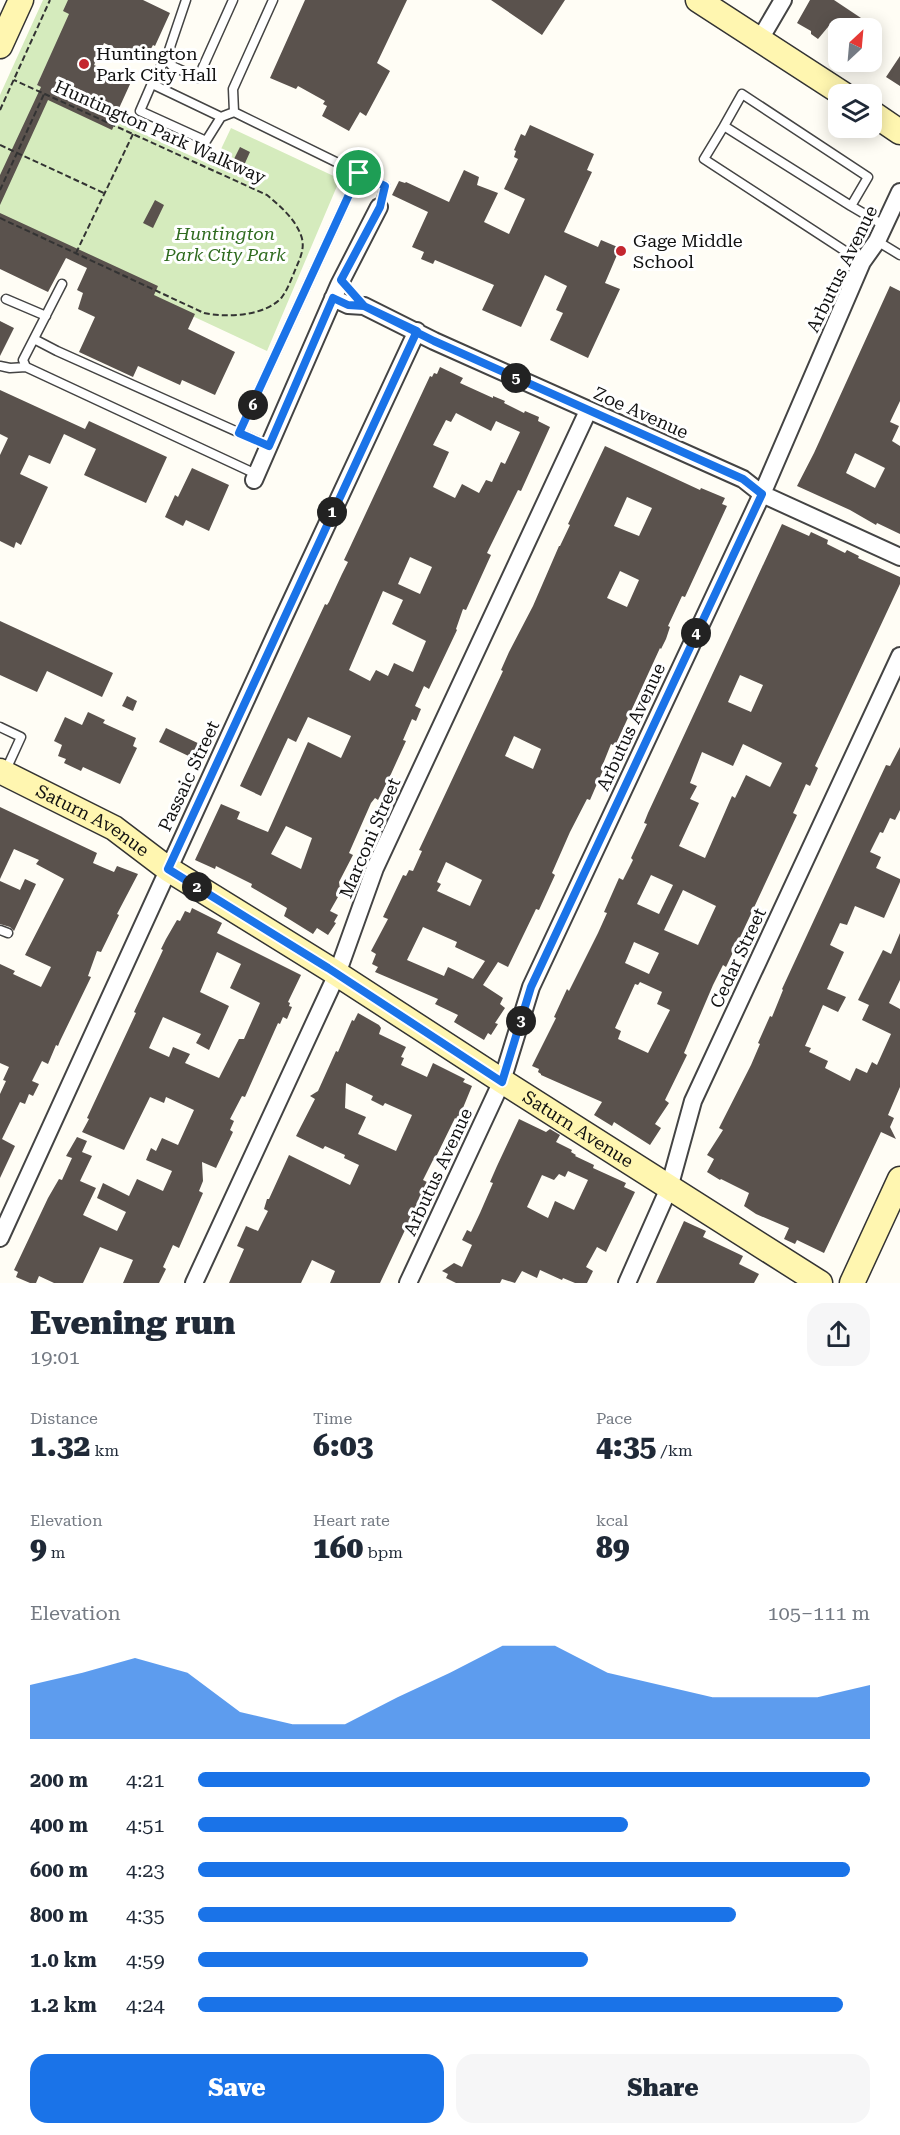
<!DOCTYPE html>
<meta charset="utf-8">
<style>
body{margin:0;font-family:"Roboto Serif",serif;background:#f6f6f7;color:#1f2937;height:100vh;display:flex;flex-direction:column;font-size:22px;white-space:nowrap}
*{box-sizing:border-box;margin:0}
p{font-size:20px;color:#747a83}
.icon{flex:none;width:33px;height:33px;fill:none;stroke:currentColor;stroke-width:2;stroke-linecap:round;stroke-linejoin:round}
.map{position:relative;height:1283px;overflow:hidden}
.sheet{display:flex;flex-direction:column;background:#fff;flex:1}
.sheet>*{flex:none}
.needle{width:39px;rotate:26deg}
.fabs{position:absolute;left:828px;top:18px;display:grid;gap:12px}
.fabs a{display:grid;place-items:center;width:54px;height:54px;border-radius:12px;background:#fff;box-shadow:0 3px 15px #0003;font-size:30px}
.pin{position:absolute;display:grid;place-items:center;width:51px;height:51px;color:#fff;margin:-26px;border:3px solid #fff;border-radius:50%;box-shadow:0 2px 6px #0007}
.km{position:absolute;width:30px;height:30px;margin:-15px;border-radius:50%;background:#222;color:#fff;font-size:16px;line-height:30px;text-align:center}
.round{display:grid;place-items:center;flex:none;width:63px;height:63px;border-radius:18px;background:#f6f6f7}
.overview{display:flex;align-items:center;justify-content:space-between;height:102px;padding:0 30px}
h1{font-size:33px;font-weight:800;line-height:45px}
.stats{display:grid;grid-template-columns:repeat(3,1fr);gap:9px;height:102px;padding:6px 30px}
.stats div{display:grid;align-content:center}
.stats b{font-size:30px;font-weight:800}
.stats small{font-size:16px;font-weight:400}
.stats p{font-size:16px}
.chart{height:168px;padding:12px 30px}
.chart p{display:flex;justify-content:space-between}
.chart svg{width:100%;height:108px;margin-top:6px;fill:#1a73e8;opacity:.7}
.action{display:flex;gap:12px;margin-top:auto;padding:12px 30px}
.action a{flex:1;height:69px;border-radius:18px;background:#1a73e8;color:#fff;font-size:24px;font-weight:800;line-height:69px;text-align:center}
.action a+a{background:#f6f6f7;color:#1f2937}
ul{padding:0 30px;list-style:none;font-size:20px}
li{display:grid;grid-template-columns:96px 72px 1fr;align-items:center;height:45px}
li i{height:15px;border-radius:8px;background:#1a73e8}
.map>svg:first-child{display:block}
.green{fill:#d5ebbd}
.building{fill:#5a524d;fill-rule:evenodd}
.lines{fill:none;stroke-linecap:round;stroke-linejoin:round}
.lane-casing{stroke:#444;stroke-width:11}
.street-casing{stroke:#444;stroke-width:20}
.secondary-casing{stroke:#333;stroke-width:27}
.path{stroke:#333;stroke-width:2;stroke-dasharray:6 3;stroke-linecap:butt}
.lane{stroke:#fff;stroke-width:8}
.street{stroke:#fff;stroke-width:16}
.secondary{stroke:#fff6b0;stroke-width:24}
.route-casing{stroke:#fff;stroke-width:12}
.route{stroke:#1a73e8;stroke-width:8}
.poi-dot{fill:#c4262e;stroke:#fff;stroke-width:2}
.labels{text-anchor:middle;stroke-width:6;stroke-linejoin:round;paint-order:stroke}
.poi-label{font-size:18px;fill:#111;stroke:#fff;text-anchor:start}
.street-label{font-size:18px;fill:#111;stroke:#fff}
.park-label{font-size:18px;font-style:italic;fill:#2f6b1f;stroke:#fff}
</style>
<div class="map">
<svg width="900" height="1283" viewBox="0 0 900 1283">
<rect width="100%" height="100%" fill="#fffdf5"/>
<path class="green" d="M43,0H68L70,15L37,85L213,166L231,128L340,179L267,351L0,226V95Z"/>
<path class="building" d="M68,0H143L170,13L155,46L153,45L144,62L104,43L94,65L131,82L115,117L117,119L112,130L48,100L0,205V175L41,87L37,85L69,14L63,11Z
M305,0H407L377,63L390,71L366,116L360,112L349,131L322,116L327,106L323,104L325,101L298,86L296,89L270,78Z
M491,0H565L542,35Z
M810,0H834L861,18L854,28H844L833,21L818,39L811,34V31L797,23Z
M900,56V86L886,77Z
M530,125L594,154L587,170L592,172L564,232L598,247L601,240L620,248L605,283L620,289L588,358L550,340L563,313L556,310L567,286L545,275L521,327L482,310L494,285L435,260L433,264L421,259L424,252L412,247L428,212L392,195L399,181L405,183L406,182L449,202L464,170L479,177L477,185L498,193L484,222L509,234L525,199L504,189L518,159L514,157L516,151L514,150L521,134L525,136Z
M240,147L250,152L241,172L230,167Z
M155,200L164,205L153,228L143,223Z
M0,213L158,286L154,295L195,314L188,329L235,352L215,395L182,380L180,385L138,366L133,377L79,352L95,317L78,309L83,293L77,290L87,268L66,258L48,292L0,269Z
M890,286L900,291V401L890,422L899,426L892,441L900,446V534L877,523L876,525L850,510L797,486L814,453ZM855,453L885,468L875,488L846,473Z
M0,321L14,328L0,356Z
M440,367L463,378L460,383L493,398V396L505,401L504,403L524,413L525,411L539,417L538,421L550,427L521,491L518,490L487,553L491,555L466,610L463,609L456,629L457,630L429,689L424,686L415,706L421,709L416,721L412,719L403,740L406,741L391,774L378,800L375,798L371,803L349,853L353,855L339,882L340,889L336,896L338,897L330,911L338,915L334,922L336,923L328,935L317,928L313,934L284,916L287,908L251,887L252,884L216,866L215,869L195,860L221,804L240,812L237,819L268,832L308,742L341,758L351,736L308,717L296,742L288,738L261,796L240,786L325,604L327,605L329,602L342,574L348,562L344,560L430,376L432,377L434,373L437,374ZM456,413L491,431L496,421L520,432L505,464L501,462L492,482L486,480L479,493L462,484L455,498L433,487L449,452L433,445L446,420L451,422ZM410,557L432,567L420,594L398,584ZM383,591L403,600L392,624L426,641L413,672L394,663L388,676L376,670L370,681L349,670ZM286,826L312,838L301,869L271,854Z
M0,390L85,429L89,421L167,457L146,503L84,475L96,449L64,434L50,464L29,455L20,474L48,487L21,545L16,542L14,548L0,541V455L8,438L0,434Z
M605,446L700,490L701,488L725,498L722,504L727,506L685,597L682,596L668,626L670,627L666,639L661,649L660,648L615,746L611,744L601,769L603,770L590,800L587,799L570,832L552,873L555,875L539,910L536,909L508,967L498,962L483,985L503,998L500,1004L505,1008L495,1023L498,1024L491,1035L488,1033L484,1040L454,1022L458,1015L435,1004L438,999L375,972L378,967L372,964L376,954L371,951L388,919L383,917L403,875L406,876L409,870L413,871L422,851L419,850L427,833L503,671L501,670L509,652L533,606L559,546H560L570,525L568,524L577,505ZM627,497L652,508L639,536L614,526ZM620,571L639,580L627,607L607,598ZM514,736L541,749L533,769L505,756ZM446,862L482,880L470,906L437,891L441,884L437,882ZM423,927L457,942L455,947L485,961L473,979L448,967L444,976L407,960Z
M192,468L229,485L209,531L186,520L183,526L165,517L175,495L178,497Z
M782,524L809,536L811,532L828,540L827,544L845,553L847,550L859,556L858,558L900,577V584L815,766L818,768L810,786L806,784L793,813L797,815L743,931L726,967L723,965L713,985L684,1053L687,1055L665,1100L669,1103L655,1124L661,1128L650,1145L614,1122L612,1126L594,1115L602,1102L541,1075V1074L538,1072L539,1069L532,1066L556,1018L554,1017L567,989L569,991L598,933L607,913L604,912L619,878L623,880L633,860L631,858L647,824L644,823L648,813ZM740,675L763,685L751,712L728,702ZM743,744L782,763L770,787L746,775L735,798L732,796L705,858L679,846L699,803L690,799L697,786L690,783L702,752L733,766ZM651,875L673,885L659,914L637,904ZM683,890L716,906L698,945L664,930ZM634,942L659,953L649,974L625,963ZM640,982L662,992L657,1004L670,1010L648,1053L618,1039L621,1031L615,1028L635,984L638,985Z
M0,621L113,673L102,697L47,671L37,692L0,675Z
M127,696L137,701L133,711L122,706Z
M88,712L105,720L103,723L136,738L133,746L137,748L120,784L83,767L81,771L64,763L66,759L58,756L62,745L54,741L65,717L82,725Z
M166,728L204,746L197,760L159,742Z
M900,747V810L895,820L890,818L883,833L880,832L870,852L881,857L876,868L900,879V882L884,918L855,906L847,925L840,923L830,945L844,952L827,989L846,997L838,1012L823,1005L805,1046L811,1048L809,1052L828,1061L825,1068L850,1081L856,1068L867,1073L872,1062L877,1065L891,1034L862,1020L869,1005L858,1000L883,950L891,954L900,933V980L889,1003L900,1009V1087L888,1115L894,1118L890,1127L896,1139L881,1132L824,1253L797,1240L795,1244L784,1239L789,1228L756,1214L744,1206L749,1193L721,1179L720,1180L707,1172L714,1159L707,1155L723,1130L719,1128L751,1065L760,1044L758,1043L770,1016L772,1017L783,990L782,989L870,799L886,765L890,766Z
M0,807L97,853L93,863L114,872L117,866L138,874L117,914L119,915L101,952L97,951L88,976L91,977L60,1041L58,1046L56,1045L48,1064L42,1061L32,1081L39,1084L33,1096L29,1094L25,1104L20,1102L2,1139L15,1146L0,1178V1094L6,1081L3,1080L9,1067L0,1063V964L15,971L13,974L41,987L51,967L25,955L64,879L36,864L39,860L14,849L0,879Z
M25,879L36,884L14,931L10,927L0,924V881L20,890Z
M192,908L222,923L217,933L301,975L288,1002L290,1003L289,1006L292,1007L287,1019L283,1017L280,1024L278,1023L245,1097L242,1096L230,1119L234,1121L230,1130L233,1132L216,1168L202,1162L203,1181L199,1191L203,1193L179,1248L173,1245L163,1267L166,1269L159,1283H123L133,1260L100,1247L83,1283H54L39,1276L36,1283H30L16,1277L18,1272L14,1270L48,1198L59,1179L62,1180L72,1158L66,1156L77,1137L87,1141L82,1152L92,1156L80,1181L96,1188L83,1215L117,1231L126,1212L97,1198L103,1183L129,1196L137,1179L163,1191L172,1171L146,1160L151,1148L156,1151L162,1138L178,1145L194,1110L166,1097L164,1103L150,1097L124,1150L82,1132L89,1119L87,1118L136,1013L134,1012L163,950L161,949L166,939L177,920L180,921L185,911L190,913ZM217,952L241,964L230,988L260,1003L244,1039H239L219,1078L185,1063L190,1054L173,1047L169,1057L149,1048L163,1017L201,1034L196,1043L209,1050L229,1006L200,992Z
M358,1013L379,1025L381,1028L379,1034L406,1047L401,1057L404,1058L401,1065L427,1077L433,1063L465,1079L463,1082L472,1086L458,1120L455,1118L434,1161L433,1160L423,1180L427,1182L423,1192L380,1283H330L335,1271L312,1260L301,1283H229L244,1249L237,1246L246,1226L258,1231L268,1211L264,1209L267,1199H269L289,1155L350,1185L359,1165L344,1158L345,1155L325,1146L323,1149L296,1136L315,1099L310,1096L318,1091L336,1051L338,1052L352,1020L354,1021ZM346,1083L373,1096L371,1100L383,1106L385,1103L412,1115L396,1151L358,1134L366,1117L345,1108Z
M519,1119L546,1132L550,1129L560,1135L556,1142L572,1150L571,1152L576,1155L575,1156L594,1165L593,1168L626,1183L624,1187L635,1192L606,1252L597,1247L586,1267L593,1271L587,1283H575L563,1278L562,1280L540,1270L537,1278L522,1271L515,1283L502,1279L500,1283H456L446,1278L448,1274L442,1271L454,1263L462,1267L472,1245L462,1240L467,1230L471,1232L480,1213L493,1183L490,1182L497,1166ZM568,1171L588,1180L574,1210L555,1201L548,1218L527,1207L542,1175L554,1180L559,1174L565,1177Z
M684,1221L706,1231L703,1237L743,1256L739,1264L759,1274L754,1283H656Z"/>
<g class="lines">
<g class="lane-casing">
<path id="lane" d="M186,0L166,59L172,66L198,78L233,0
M166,59L156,74L140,111L206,141L221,117L234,112L385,186L379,207
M152,84L221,117
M234,112L233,89L273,0
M724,126L704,159L862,262
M851,206L868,177L742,94L724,126L851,206L885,226
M877,241L900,255
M6,299L46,316
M34,339L57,351L269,446
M0,366L10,368L26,367L256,474
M26,367L23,360L62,284
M239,433L359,173
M0,727L21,737L5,772
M0,930L8,933"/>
</g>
<g class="street-casing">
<path id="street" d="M759,41L783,0
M333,298L348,305L364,306L434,341L743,479L762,494L900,557
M254,480L339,285L379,207
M0,1238L281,623L417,331
M194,1283L337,974L375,868L588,411
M408,1283L502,1081L531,987L762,494L862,262L877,241L900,192
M627,1283L669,1188L693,1101L900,656"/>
</g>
<g class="secondary-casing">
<g id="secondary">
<path d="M698,0L843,94"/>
<path d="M0,46L21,0"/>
<path d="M872,113L900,132"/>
<path id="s1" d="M0,771L114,828L168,869L328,968L502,1081L820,1283"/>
<path d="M852,1283L900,1179"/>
</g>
</g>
<path class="path" d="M0,110L50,0
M0,145L106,194
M0,190L44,94
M0,218L204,313C227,318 266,316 282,297C288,289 292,277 296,268C301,256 306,246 300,233C294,218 279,205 267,195L14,80
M76,253L133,134"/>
<use href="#lane" class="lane"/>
<use href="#street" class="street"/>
<use href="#secondary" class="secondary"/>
</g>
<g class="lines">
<g class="route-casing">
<path id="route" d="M359,173L385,186L380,207L341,280L364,306L417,331L168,869L328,968L502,1082L531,987L762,494L743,479L434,341L364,306L348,305L333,298L269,446L239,433L359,173"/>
</g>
<use href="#route" class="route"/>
</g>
<g class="poi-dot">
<circle cx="84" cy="64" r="6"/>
<circle cx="621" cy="251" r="6"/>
</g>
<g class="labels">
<g class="poi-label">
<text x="96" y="60">Huntington<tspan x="96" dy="21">Park City Hall</tspan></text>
<text x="633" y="247">Gage Middle<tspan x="633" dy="21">School</tspan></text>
</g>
<g class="street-label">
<text transform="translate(160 132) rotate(24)" y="6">Huntington Park Walkway</text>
<text transform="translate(842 269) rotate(-64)" y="6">Arbutus Avenue</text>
<text transform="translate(641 413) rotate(24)" y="6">Zoe Avenue</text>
<text transform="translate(631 727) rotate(-65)" y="6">Arbutus Avenue</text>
<text transform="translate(189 776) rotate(-65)" y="6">Passaic Street</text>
<text dy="6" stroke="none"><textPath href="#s1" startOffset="105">Saturn Avenue</textPath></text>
<text transform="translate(370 838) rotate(-67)" y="6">Marconi Street</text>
<text transform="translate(738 958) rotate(-65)" y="6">Cedar Street</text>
<text dy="6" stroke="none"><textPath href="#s1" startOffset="681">Saturn Avenue</textPath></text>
<text transform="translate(438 1172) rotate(-65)" y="6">Arbutus Avenue</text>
</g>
<g class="park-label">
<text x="225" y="240">Huntington<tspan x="225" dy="21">Park City Park</tspan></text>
</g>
</g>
</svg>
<div class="fabs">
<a><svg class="needle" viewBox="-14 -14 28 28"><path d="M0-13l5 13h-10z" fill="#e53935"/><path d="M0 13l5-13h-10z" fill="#747a83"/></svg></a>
<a><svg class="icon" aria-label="layers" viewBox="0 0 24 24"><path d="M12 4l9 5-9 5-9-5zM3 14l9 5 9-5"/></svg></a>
</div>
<div class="pin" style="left:359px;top:173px;background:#1e9e55"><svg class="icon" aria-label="arrive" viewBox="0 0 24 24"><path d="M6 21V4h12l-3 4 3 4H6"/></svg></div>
<b class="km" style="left:332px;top:512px">1</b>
<b class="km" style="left:197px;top:887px">2</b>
<b class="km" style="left:521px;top:1021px">3</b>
<b class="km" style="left:696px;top:633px">4</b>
<b class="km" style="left:516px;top:378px">5</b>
<b class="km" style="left:253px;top:405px">6</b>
</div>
<section class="sheet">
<div class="overview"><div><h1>Evening run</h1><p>19:01</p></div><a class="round"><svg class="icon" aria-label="share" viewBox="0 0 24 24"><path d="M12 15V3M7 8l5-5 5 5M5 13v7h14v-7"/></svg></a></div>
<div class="stats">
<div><p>Distance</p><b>1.32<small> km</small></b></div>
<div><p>Time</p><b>6:03</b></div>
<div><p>Pace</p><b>4:35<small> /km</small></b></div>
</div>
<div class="stats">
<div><p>Elevation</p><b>9<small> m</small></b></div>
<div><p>Heart rate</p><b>160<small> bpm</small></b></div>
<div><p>kcal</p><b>89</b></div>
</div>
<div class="chart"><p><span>Elevation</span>105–111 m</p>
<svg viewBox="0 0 160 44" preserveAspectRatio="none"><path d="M0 44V22L10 17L20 11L30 17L40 33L50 38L60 38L70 27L80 17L90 6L100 6L110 17L120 22L130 27L140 27L150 27L160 22V44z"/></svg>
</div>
<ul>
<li><b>200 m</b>4:21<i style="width:100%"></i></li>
<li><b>400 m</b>4:51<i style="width:64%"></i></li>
<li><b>600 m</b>4:23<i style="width:97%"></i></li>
<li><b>800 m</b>4:35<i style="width:80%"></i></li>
<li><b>1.0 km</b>4:59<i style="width:58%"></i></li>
<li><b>1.2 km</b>4:24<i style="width:96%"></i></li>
</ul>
<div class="action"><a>Save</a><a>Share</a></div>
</section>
